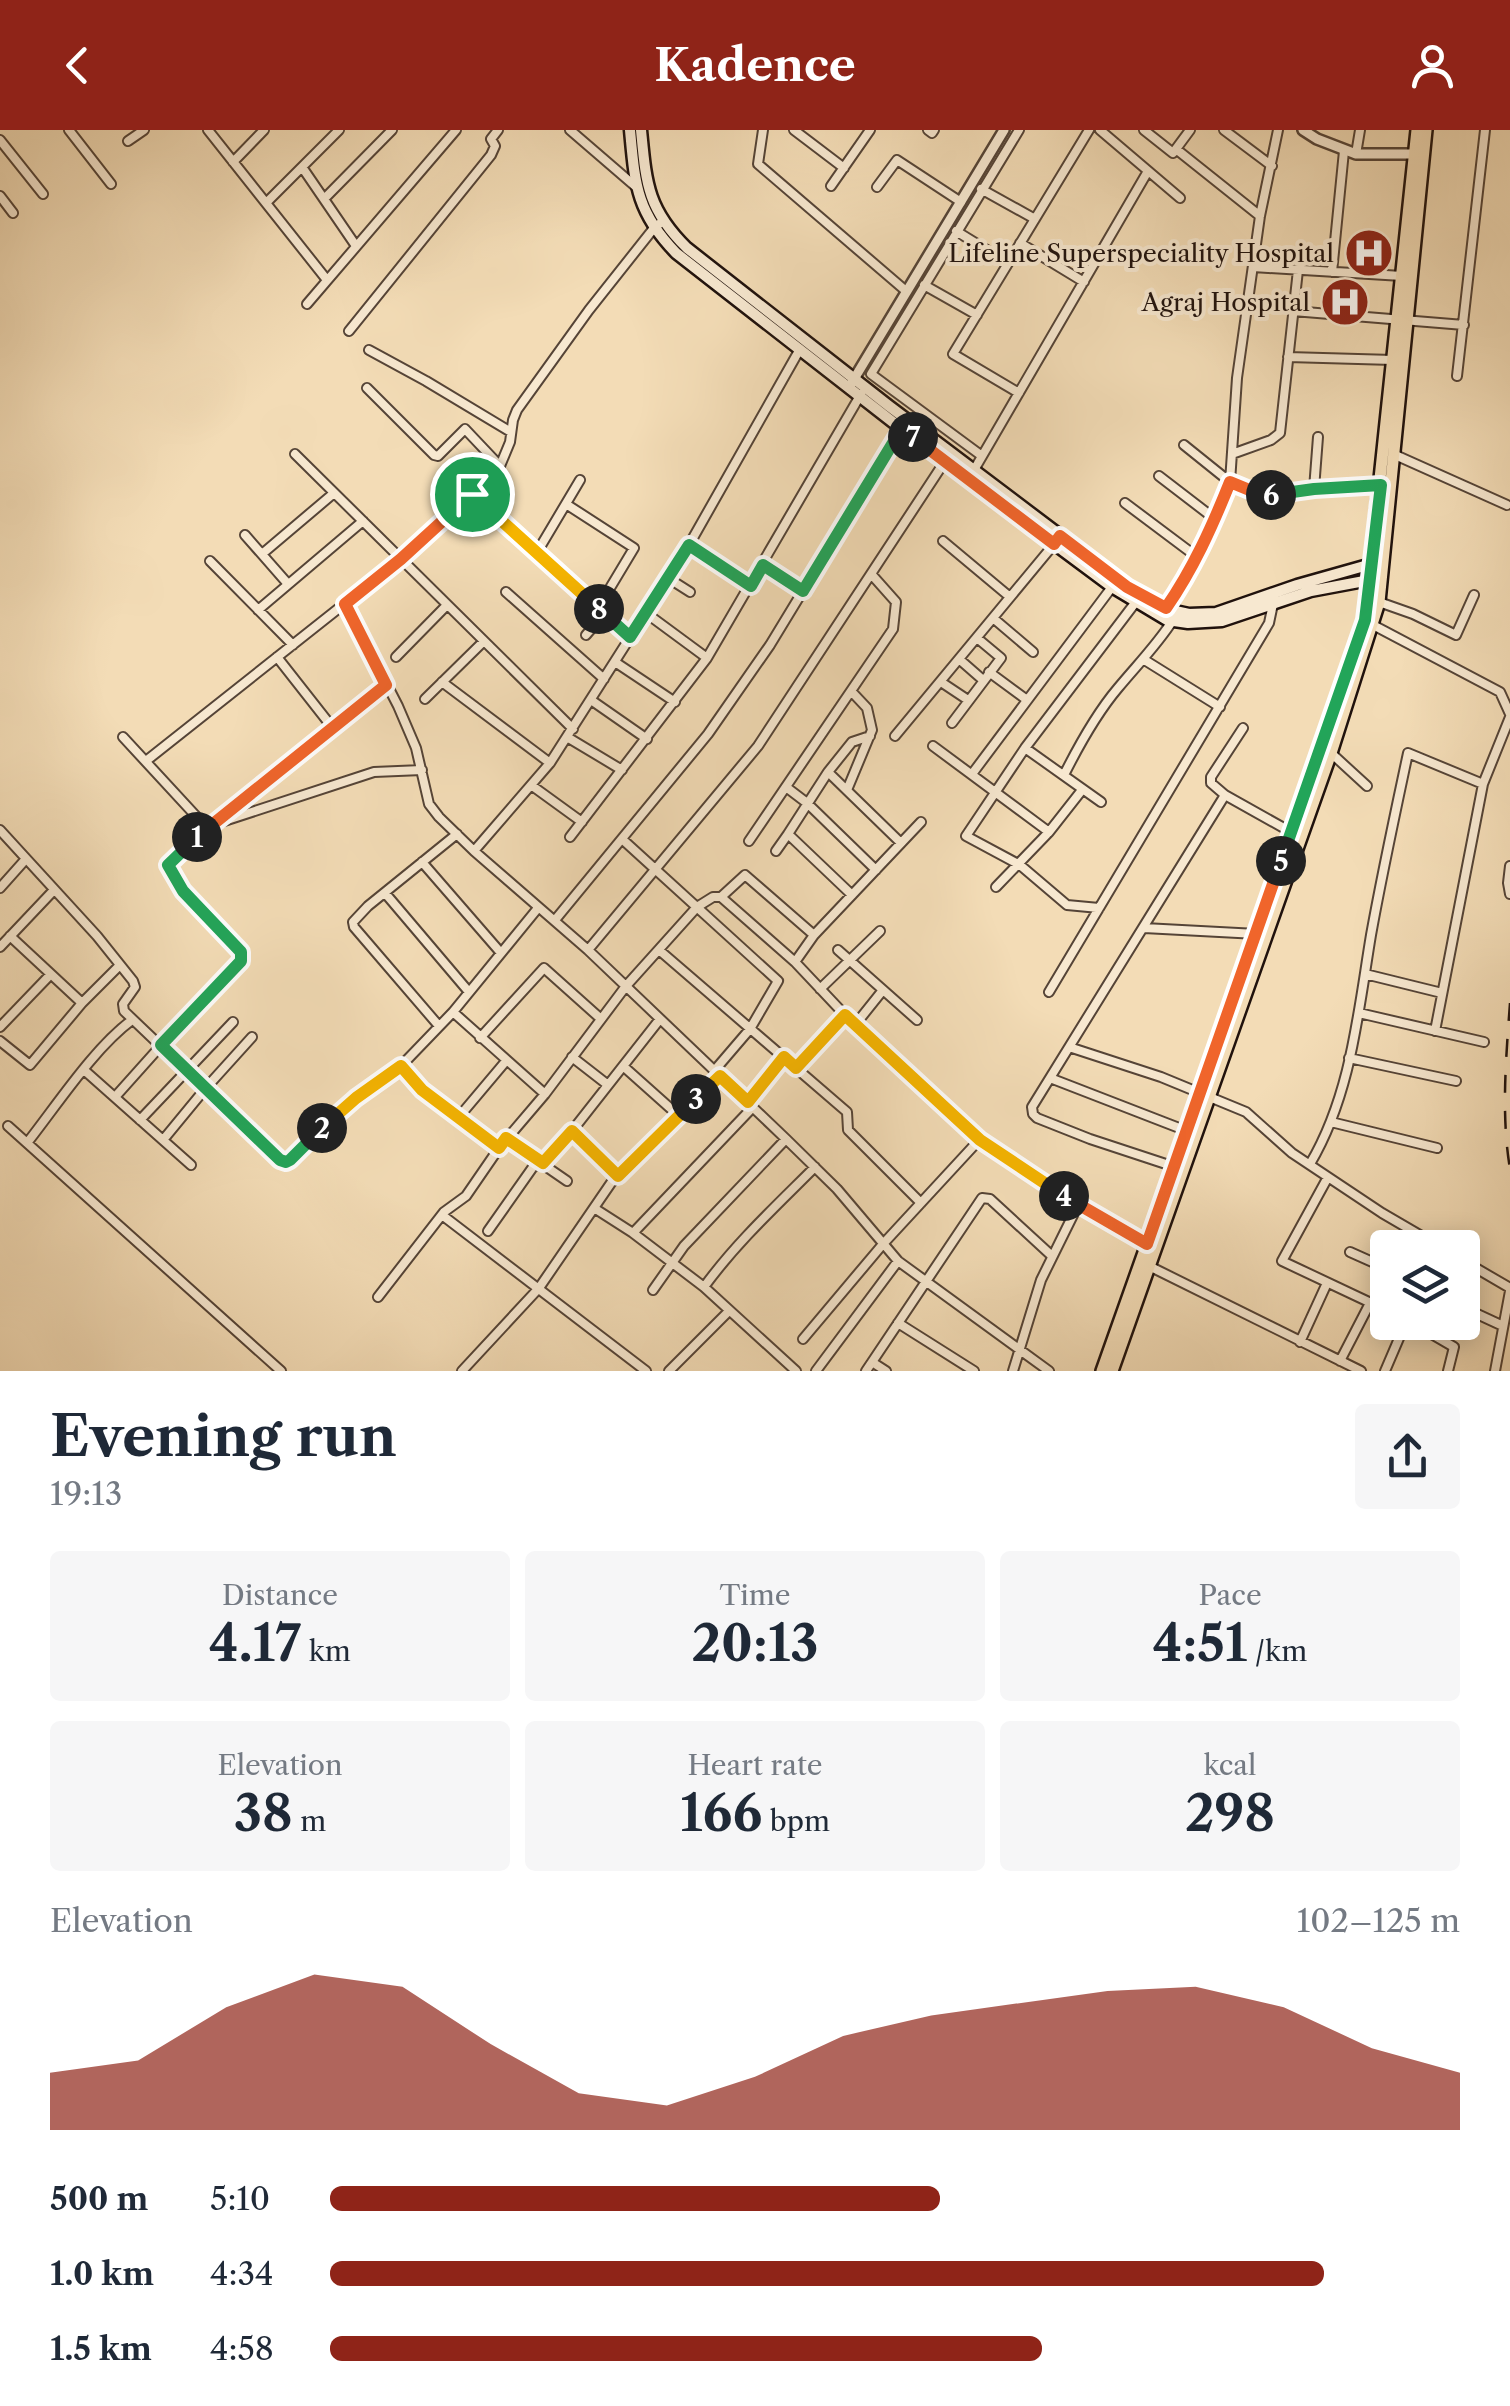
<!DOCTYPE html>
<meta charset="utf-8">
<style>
body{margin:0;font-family:"Libre Caslon Text",serif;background:#f6f6f7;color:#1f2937;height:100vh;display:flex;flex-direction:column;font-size:38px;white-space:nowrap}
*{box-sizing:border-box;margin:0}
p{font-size:32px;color:#747a83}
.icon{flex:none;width:55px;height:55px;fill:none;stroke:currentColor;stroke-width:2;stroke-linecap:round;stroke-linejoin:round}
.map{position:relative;height:1241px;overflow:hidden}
.details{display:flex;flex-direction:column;background:#fff;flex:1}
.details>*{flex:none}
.buttons{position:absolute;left:1370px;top:1100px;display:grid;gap:20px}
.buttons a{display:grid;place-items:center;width:110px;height:110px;border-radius:10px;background:#fff;box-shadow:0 5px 25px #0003;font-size:50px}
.pin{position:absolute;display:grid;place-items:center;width:85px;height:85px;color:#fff;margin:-42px;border:5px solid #fff;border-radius:50%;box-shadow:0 2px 10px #0007}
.km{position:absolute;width:50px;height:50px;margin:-25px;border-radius:50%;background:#222;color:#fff;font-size:28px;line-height:50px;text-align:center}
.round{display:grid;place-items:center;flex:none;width:105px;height:105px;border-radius:10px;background:#f6f6f7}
.head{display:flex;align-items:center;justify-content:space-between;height:170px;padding:0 50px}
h1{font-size:55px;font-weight:700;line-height:75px}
.figures{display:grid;grid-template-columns:repeat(3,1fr);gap:15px;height:170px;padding:10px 50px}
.figures div{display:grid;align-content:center;border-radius:10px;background:#f6f6f7;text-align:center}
.figures b{font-size:50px;font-weight:700}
.figures small{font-size:28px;font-weight:400}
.figures p{font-size:28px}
.chart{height:280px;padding:20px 50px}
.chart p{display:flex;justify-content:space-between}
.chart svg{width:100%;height:180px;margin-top:10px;fill:#8f2418;opacity:.7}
ul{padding:0 50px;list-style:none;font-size:32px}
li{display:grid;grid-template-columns:160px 120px 1fr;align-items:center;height:75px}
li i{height:25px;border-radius:12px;background:#8f2418}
header{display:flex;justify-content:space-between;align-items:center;height:130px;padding:0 50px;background:#8f2418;color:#fff;font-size:45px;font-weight:700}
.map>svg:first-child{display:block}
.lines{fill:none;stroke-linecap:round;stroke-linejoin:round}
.minor-casing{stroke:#554437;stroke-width:12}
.tertiary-casing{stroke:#554437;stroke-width:14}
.secondary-casing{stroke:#20120d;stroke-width:15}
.primary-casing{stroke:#20120d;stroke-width:16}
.minor{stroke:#f7e8d0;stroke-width:8}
.tertiary{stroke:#f7e8d0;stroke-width:9}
.secondary{stroke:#f7e8d0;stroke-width:10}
.primary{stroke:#f3dcb6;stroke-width:11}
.rail{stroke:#20120d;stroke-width:2.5;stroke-dasharray:18 18;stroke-linecap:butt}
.split-1-casing{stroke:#fff;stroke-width:20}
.split-2-casing{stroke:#fff;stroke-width:20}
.split-3-casing{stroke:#fff;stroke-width:20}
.split-4-casing{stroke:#fff;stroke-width:20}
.split-5-casing{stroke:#fff;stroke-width:20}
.split-6-casing{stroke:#fff;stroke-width:20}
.split-7-casing{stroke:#fff;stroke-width:20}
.split-8-casing{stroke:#fff;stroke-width:20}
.split-9-casing{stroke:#fff;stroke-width:20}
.split-1{stroke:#f0652b;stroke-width:12}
.split-2{stroke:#22a559;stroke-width:12}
.split-3{stroke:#f5b400;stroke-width:12}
.split-4{stroke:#f5b400;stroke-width:12}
.split-5{stroke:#f0652b;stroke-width:12}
.split-6{stroke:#22a559;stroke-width:12}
.split-7{stroke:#f0652b;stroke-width:12}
.split-8{stroke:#22a559;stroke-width:12}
.split-9{stroke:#f5b400;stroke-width:12}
.labels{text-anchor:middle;stroke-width:8;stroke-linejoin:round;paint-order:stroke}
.poi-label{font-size:25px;fill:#20120d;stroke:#f7e8d0;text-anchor:end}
</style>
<header><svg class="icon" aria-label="back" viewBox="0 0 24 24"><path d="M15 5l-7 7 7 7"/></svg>Kadence<svg class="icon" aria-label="person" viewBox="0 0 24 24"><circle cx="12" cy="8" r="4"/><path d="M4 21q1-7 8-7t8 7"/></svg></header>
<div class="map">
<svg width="1510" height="1241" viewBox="0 0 1510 1241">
<rect width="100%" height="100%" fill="#f3dcb6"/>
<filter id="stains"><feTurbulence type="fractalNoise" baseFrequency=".002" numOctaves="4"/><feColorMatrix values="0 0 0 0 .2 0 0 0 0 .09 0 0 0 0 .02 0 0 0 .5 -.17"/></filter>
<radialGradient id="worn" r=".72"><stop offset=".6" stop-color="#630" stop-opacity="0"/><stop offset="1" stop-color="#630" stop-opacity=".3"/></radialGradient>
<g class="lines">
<g class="minor-casing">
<path id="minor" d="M69,0L111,54
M208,0L327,150
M570,0L635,56
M763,0L758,34L906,161
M794,0L844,38
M928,0L932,3L934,0
M1100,0L1180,68
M1144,0L1173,23L1190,0
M1224,0L1272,36
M0,10L43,64
M128,11L144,0
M1176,19L1260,86
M1356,24L1360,0
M233,32L264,0
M302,37L356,116
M831,56L870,0
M877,57L897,30L961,72
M981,59L1035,89
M0,66L13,83
M324,69L392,0
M266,73L339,0
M956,101L1008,133
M1020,113L1084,152
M1253,137L1402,146
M1332,142L1344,21
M924,155L977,185
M307,174L456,0
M1293,181L1464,195
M349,201L491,25L495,16L491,9L498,0
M369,220L426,251L511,302
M1288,227L1393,230
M1457,246L1485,0
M367,258L434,325L438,326L465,299L500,336
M1019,263L953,224L1089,0
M1184,315L1230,352L1264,367L1314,359L1381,355
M295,324L573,599
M1232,324L1271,310L1280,303L1298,140
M1393,324L1507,375
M982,326L871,244L1019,0
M974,340L1148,41
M1159,346L1215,389
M580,350L536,424L631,507
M1314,359L1318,307
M472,364L536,424
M1125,373L1197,427
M566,374L634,418L598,478
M245,405L288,454
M943,411L1010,467
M689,415L751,456
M262,424L334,363
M210,431L293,515
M763,435L803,461
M668,448L690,462
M506,462L604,549
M1379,472L1413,484L1456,505L1474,465
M345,473L398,576L416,618L429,674L439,687L474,721L588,820L786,1009L837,1059L898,1131L1049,1241
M1166,479L1183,453L1209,404L1230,352L1237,248L1260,86L1278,0
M258,480L363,391
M646,483L707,528
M993,488L1033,522
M1373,495L1500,562L1510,584
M586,505L604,484
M277,527L332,597
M396,527L447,475
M959,529L983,550
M1143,529L1220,577
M615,532L675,572
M989,542L1027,570
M442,552L550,633
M941,552L968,570
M425,569L484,511
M591,570L647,609
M952,593L1001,528L977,508
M1243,598L1211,647V653L1225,665L1291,702
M895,606L1055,413
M123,607L207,698
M567,607L622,640
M933,616L1049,702
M1025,618L1101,672
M1331,623L1367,656
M146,631L401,429L472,364L500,336L510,312L513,290L517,280L589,180L654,98L663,91
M828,642L852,612L870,606
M972,644L1112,457
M1064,645C1079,615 1096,584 1118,558C1137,535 1157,515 1173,490
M531,655L582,692
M786,657L807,673L876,740
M847,660L872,600L867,578L851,561
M215,694L374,642L422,640
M0,700L97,806L133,851L135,857L123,874L124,881L280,1030L286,1032L290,1030L335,984L401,936
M570,707L707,528L861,264
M622,709L778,851L750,899L714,941
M749,711L893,499L896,472L872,445
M474,721L550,633L689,415L800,219
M776,721L788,704
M422,732L501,823
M1510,736L1508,753L1510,764
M996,757L1049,702L1082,660
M0,758L25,730
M385,763L469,862
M852,765L788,704L828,642L901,713
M721,767L795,832L845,885L980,1009L1078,1075L1147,1114
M1099,778L1067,775L1020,735L966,706L1025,618L1135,473
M555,790L708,604L770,515L902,298
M1144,798L1257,804
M10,806L82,873
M0,817L54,760
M588,820L758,616L947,328
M659,820L847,982L848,1000L921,1073
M838,820L917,890
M795,832L814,805L921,692
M1365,844L1442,863
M820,859L880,801
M1049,862L1269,493L1273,474
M453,882L545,964
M1359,883L1484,912
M855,895L883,860
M439,896L354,797L353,792L368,776L457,704
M0,897L50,845
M1435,901L1483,654
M480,908L544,838L601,889
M0,911L30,935L82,873L119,836
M1069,917L1161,947L1246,982L1292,1023L1382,1083L1442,1118
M572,927L608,955
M1349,928L1456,951
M623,936L679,986
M795,937L845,885
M84,940L191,1035
M1050,948L1187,1001
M115,967L191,882L241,831V821L183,761L168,735L207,698L386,555
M748,972L784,927
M458,988L506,931
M140,990L233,892
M1331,992L1437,1018
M8,996L281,1241
M572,1001L618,1046
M506,1009L567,1051
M163,1010L205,959L252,907
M27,1013C57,975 94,918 132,890
M499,1018L422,960L401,936L453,882L538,778
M1310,1034C1351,965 1358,883 1371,805C1382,744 1395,684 1408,623L1483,654L1510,587
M1175,1037L1090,1009L1037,988L1033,984L1032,977L1225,665
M1328,1047L1282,1131L1388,1181
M594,1078L633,1103L704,1157L796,1241
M442,1085L646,1241
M488,1101L533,1037L543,1033L572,1001L660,889
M633,1103L753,977
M1350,1122L1388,1139
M1462,1130L1510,1158
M1149,1136L1361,1241
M704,1157C736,1113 776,1076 815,1037
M653,1160L684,1116L786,1009
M378,1167L444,1082L466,1066L499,1018L545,964L626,856L697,777L713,767H721L745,745L814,805
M1462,1177L1503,1196
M1411,1192L1454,1217L1448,1241
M898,1193L974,1241
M803,1209L883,1114L980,1009
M1300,1212L1327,1153
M1340,1231L1370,1173
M872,1232L886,1241
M462,1241L539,1158L611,1053L720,946
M669,1241L729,1181
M816,1241L898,1131
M866,1241L982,1068L990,1069L1052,1126
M1013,1241L1041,1150L1078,1075
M1385,1241L1406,1192
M1495,1241L1510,1161"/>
</g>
<g class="tertiary-casing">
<path id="tertiary" d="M1303,0L1317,9L1356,24H1420
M851,254L1004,0"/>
</g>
<g class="secondary-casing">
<path id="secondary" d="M630,0C635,54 636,82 676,123L944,332L1112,457L1167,490L1188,493L1222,491L1311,461L1375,449
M641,0C646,52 647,79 687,118L889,276L1142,467L1166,479L1189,484L1216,483L1297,455L1375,433"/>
</g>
<g class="primary-casing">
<path id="primary" d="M1102,1241L1257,804L1365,490L1417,0
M1112,1241L1331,623L1379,472L1426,0"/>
</g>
<use href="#minor" class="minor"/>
<use href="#tertiary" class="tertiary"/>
<use href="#secondary" class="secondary"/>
<use href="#primary" class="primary"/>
<path class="rail" d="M1510,873C1506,928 1501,985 1510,1039"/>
</g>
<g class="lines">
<g class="split-1-casing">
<path id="split-1" d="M197,707L386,555L345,474L401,429L472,364"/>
</g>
<g class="split-2-casing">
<path id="split-2" d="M197,707L168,735L183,761L241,822V831L161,915L280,1030L286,1032L290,1030L322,998"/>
</g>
<g class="split-3-casing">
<path id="split-3" d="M322,998L356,968L401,936L422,960L499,1018L506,1008L543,1033L572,1001L618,1046L696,969"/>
</g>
<g class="split-4-casing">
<path id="split-4" d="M696,969L720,946L748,972L784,927L796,938L845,885L980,1010L1064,1066"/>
</g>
<g class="split-5-casing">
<path id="split-5" d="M1064,1066L1147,1114L1281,731"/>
</g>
<g class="split-6-casing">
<path id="split-6" d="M1271,365L1314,359L1381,355L1365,490L1281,731"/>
</g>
<g class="split-7-casing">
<path id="split-7" d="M913,307L1054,414L1060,406L1127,457L1166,478C1193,439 1212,397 1230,352L1264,366L1271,365"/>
</g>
<g class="split-8-casing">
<path id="split-8" d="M599,479L630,507L689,415L751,456L763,435L803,461L902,298L913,307"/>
</g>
<g class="split-9-casing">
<path id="split-9" d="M472,364L599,479"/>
</g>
<use href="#split-1" class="split-1"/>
<use href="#split-2" class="split-2"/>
<use href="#split-3" class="split-3"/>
<use href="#split-4" class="split-4"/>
<use href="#split-5" class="split-5"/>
<use href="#split-6" class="split-6"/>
<use href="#split-7" class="split-7"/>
<use href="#split-8" class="split-8"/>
<use href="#split-9" class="split-9"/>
</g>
<defs>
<g id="hospital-disc" transform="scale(2.5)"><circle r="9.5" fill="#8f2418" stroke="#f7e8d0"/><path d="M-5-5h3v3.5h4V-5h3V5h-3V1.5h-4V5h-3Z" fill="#fff"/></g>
</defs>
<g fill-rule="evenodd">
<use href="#hospital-disc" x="1369" y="123"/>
<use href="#hospital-disc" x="1345" y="172"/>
</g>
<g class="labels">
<g class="poi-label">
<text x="1334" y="132">Lifeline Superspeciality Hospital</text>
<text x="1310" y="181">Agraj Hospital</text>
</g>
</g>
<rect width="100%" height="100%" filter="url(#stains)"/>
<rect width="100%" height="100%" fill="url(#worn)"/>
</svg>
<div class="buttons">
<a><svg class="icon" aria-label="layers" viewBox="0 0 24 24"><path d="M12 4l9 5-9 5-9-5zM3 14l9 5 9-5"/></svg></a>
</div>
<div class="pin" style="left:472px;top:364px;background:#1e9e55"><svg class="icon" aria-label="arrive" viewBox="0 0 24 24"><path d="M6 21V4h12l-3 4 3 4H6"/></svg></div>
<b class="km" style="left:197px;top:707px">1</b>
<b class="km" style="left:322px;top:998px">2</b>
<b class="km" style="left:696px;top:969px">3</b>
<b class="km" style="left:1064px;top:1066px">4</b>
<b class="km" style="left:1281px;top:731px">5</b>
<b class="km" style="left:1271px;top:365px">6</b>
<b class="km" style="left:913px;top:307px">7</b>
<b class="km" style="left:599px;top:479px">8</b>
</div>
<section class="details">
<div class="head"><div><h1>Evening run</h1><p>19:13</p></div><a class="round"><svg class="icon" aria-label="share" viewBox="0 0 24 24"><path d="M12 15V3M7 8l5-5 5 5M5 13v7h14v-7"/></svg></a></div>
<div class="figures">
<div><p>Distance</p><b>4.17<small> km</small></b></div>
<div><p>Time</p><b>20:13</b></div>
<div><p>Pace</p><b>4:51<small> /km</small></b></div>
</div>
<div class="figures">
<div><p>Elevation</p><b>38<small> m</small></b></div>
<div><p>Heart rate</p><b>166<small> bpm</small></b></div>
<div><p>kcal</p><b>298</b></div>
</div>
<div class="chart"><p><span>Elevation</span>102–125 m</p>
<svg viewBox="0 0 160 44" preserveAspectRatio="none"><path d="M0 44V30L10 27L20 14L30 6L40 9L50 23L60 35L70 38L80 31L90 21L100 16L110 13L120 10L130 9L140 14L150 24L160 30V44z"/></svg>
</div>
<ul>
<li><b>500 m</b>5:10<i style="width:54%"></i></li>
<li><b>1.0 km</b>4:34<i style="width:88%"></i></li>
<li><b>1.5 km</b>4:58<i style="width:63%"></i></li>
</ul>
</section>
